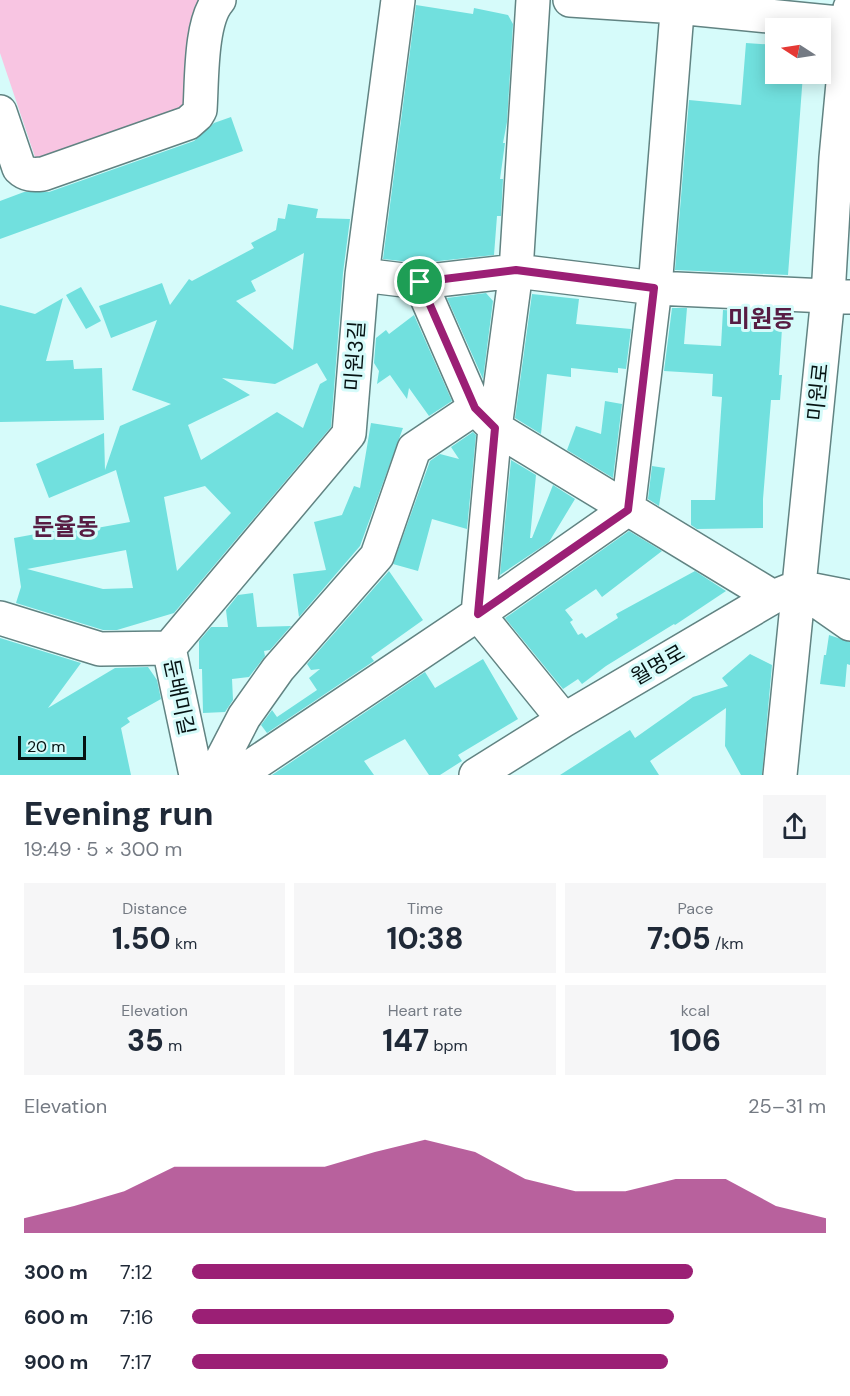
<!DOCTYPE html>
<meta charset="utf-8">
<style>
body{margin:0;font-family:"DM Sans","Noto Sans KR",sans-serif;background:#f6f6f7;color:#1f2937;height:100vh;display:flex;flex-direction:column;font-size:22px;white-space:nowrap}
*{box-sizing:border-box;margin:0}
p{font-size:20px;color:#747a83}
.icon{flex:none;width:33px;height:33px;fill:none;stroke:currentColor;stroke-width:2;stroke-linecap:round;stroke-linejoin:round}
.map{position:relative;height:775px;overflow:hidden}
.side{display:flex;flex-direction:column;background:#fff;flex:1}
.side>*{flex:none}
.needle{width:39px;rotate:282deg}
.tools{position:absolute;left:765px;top:18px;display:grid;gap:12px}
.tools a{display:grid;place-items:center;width:66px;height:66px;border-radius:0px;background:#fff;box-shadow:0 3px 15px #0003;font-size:30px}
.scale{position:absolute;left:18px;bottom:15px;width:68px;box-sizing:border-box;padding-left:6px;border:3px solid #051212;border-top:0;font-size:16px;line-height:21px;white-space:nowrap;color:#051212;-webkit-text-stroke:4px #d6fbfa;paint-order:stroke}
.pin{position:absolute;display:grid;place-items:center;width:51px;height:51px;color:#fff;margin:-26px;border:3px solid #fff;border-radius:50%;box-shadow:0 2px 6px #0007}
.round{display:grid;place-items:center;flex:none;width:63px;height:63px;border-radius:0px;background:#f6f6f7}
.overview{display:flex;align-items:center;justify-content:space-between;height:102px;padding:0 24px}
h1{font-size:33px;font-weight:800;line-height:45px}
.metrics{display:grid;grid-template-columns:repeat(3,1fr);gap:9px;height:102px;padding:6px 24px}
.metrics div{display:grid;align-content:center;border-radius:0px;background:#f6f6f7;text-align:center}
.metrics b{font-size:30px;font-weight:800}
.metrics small{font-size:16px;font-weight:400}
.metrics p{font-size:16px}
.chart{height:168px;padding:12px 24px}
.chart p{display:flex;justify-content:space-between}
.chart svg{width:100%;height:108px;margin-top:6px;fill:#9b1f75;opacity:.7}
ul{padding:0 24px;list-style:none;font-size:20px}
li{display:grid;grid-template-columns:96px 72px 1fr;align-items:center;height:45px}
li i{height:15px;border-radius:8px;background:#9b1f75}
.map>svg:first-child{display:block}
.green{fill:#f8c5e2}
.building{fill:#71e0de;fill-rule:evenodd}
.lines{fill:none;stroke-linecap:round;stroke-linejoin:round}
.minor-casing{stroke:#618382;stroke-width:36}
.minor{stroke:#fff;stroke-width:33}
.route-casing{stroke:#fff;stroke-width:12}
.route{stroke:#9b1f75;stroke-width:8}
.labels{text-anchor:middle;stroke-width:6;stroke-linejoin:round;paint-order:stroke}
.street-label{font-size:21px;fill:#051212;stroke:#d6fbfa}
.quarter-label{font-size:24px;font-weight:bold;fill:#571c43;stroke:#d6fbfa}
</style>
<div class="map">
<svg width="850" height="775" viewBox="0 0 850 775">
<rect width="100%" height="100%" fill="#d6fbfa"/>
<path class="green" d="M0,0H204L187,111L37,163L0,53Z"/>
<path class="building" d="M416,5L473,14L474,8L508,15L513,24L507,122L503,143H505L500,179H503L501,216H497L494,255L420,263L383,259Z
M746,43L776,45V74H803L788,275L675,270L689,100L741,105Z
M231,117L243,151L0,239V201L24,192H49L194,141L214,123Z
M288,204L318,209L316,218L350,219L343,273L331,427L174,613L117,630H103L16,603L21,587L14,538L90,524L91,529L130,522L116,470L49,498L36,464L104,433L105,470L120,426L171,404L132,390L157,320L111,338L99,306L162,283L170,305L189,279L192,281L254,248L251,243L276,230L278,218L285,219ZM304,253L293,350L236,301L256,291L251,281ZM317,363L327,380L320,384L303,428L277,412L201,460L188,425L250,395L222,378L275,384ZM205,486L231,513L177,571L164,497ZM126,550L133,588L103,589L27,569Z
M81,287L101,321L86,329L66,295Z
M486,293L493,301L483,379L447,298Z
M532,294L579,299L576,324L631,329L626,369L618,368V373L571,368V377L547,374L541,434L515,418Z
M63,298L46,361L73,360L74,369L102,368L104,420L0,422V305L35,314Z
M672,308H687L684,344L721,346L723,310L783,313L779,375H782L780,400H771L763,499V528L697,529L691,525V500H715L722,397L712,396L713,374L664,371Z
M414,315L452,401L429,416L409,388L407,399L390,375L377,384L379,371L374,363L376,338L386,330L389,334Z
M605,401L622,404L613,478L567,450L576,426L601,434Z
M371,423L403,428L360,546L299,617L293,574L326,570L314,522L342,515L354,486L360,488Z
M473,432L476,435L467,529L432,519L418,571L393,564L430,461L440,454L459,459L451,447Z
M511,460L536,475L530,538H532L553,485L575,499L549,542L500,575Z
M652,466L665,468L659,506L648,499Z
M629,531L662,551L602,597L596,589L565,610L573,620L570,622L578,635L582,633L586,638L618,618L616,614L695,571L726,591L675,625L674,624L606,666L582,684L578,679L563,689L505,618Z
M389,571L423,620L371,657L374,661L267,733L261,725L272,710L277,717L317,690L309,678L320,669L311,670L307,664Z
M253,593L257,627L291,626L270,650L264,651L265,656L249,677L232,679L233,700L225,712L203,713L202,669H199V641L211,627H228L226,610L238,595Z
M829,635L850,642V665L847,664L845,687L820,684L824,655H826Z
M0,638L81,663L48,708L115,668L148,667L157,680L161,699L127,718L130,722L121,728L131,775H0Z
M750,654L772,665L762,775H741L725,746L726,708L650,761L659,775H560L630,730L635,738L693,697L728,686L722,678Z
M483,659L518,719L458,755L462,761L440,775H429L405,739L364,761L374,775H272L425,672L435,688Z"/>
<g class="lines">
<g class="minor-casing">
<path id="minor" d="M533,0L516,271L495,428L478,614L564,720
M570,0L677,7L850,24
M0,112L19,168C26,175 33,175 43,174L188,123L197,115L200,110C202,81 200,21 219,0
M362,275L420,282L516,271L655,288L848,297
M420,282L475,408L495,428L773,597
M807,594L850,624
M0,618L100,649L169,648
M169,648L349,434L362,275L398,0
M169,648L196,775
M214,775L244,717L278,669L377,556L414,449L475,408
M238,775L478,614L628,509L655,288L678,0
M476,775L564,720L773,597L798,587L850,597
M780,775L828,296L836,158L850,8"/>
</g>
<use href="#minor" class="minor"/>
</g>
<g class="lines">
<g class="route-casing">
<path id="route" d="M516,270L654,288L628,510L478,614L495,428L475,408L420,282Z"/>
</g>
<use href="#route" class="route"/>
</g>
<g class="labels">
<g class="street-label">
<text transform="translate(355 356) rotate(-86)" y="7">미원3길</text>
<text transform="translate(818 392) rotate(-84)" y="7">미원로</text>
<text transform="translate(658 665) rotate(-30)" y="7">월명로</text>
<text transform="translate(179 697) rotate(78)" y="7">둔배미길</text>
</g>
<g class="quarter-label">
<text x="761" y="327">미원동</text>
<text x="65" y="535">둔율동</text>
</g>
</g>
</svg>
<div class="tools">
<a><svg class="needle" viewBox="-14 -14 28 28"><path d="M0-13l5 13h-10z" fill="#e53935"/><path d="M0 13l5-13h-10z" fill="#747a83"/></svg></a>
</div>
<div class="scale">20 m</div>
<div class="pin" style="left:420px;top:282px;background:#1e9e55"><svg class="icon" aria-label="arrive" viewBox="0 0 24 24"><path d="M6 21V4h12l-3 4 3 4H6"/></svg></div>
</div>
<section class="side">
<div class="overview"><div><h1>Evening run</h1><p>19:49 · 5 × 300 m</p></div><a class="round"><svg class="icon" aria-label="share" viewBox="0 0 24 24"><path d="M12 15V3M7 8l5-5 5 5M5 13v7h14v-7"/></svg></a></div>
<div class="metrics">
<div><p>Distance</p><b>1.50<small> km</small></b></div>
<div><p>Time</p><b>10:38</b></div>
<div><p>Pace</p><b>7:05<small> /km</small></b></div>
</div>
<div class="metrics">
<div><p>Elevation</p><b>35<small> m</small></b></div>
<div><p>Heart rate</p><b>147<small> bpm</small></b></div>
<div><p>kcal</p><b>106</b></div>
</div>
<div class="chart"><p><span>Elevation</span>25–31 m</p>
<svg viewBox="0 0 160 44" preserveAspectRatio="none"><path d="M0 44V38L10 33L20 27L30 17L40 17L50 17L60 17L70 11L80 6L90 11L100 22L110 27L120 27L130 22L140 22L150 33L160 38V44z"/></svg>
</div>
<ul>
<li><b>300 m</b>7:12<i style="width:79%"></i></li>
<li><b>600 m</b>7:16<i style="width:76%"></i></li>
<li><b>900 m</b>7:17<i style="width:75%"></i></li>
</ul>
</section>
